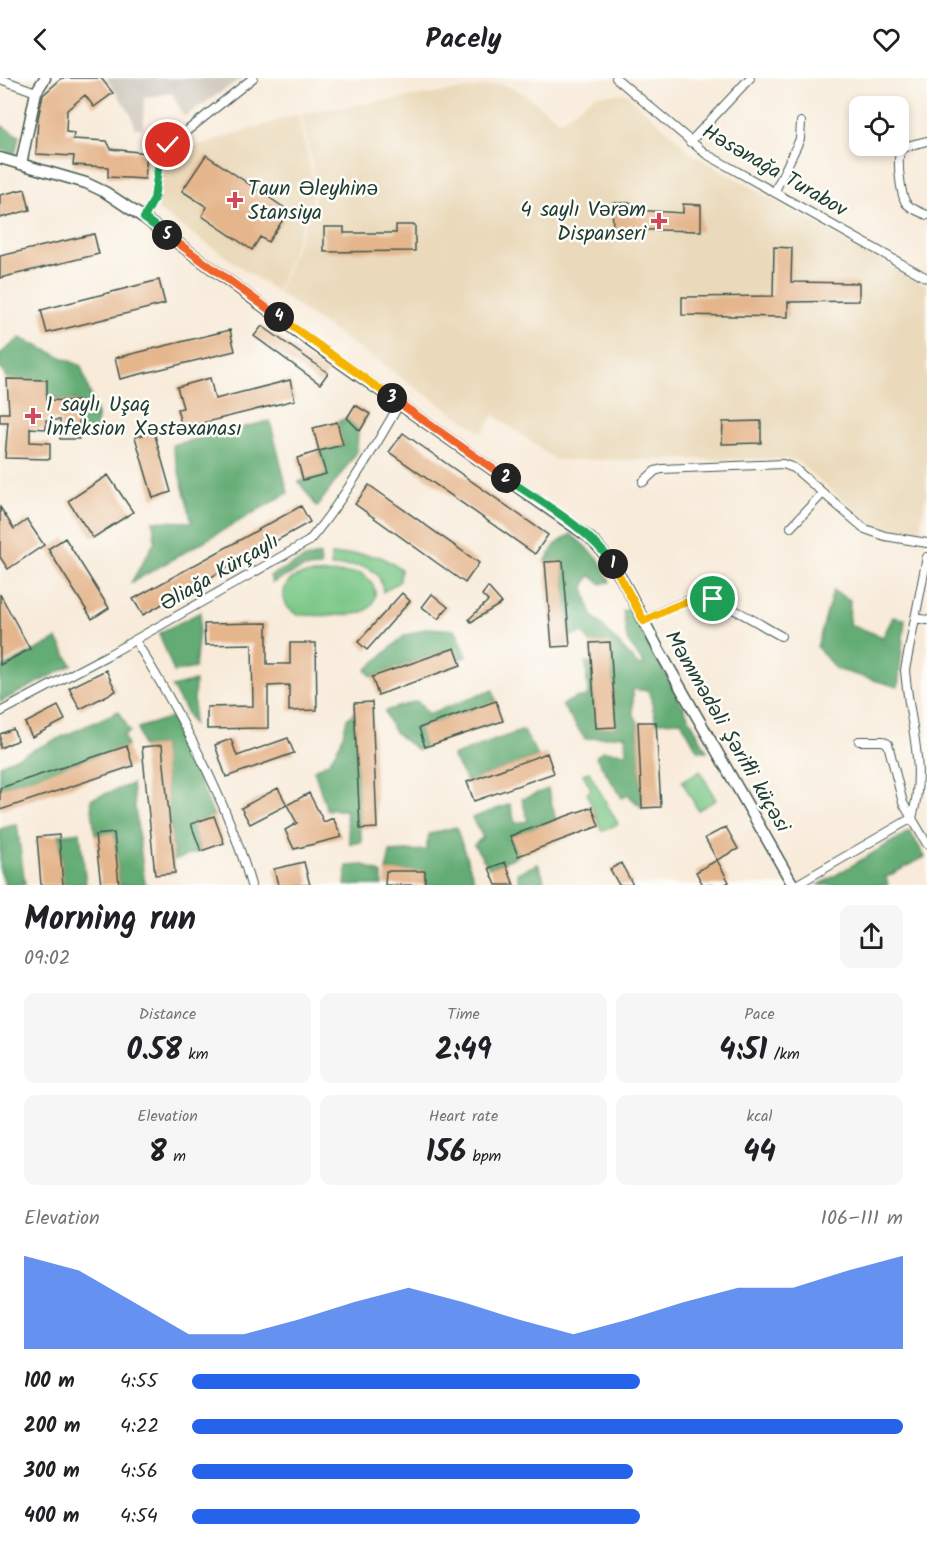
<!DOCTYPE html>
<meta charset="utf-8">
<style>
body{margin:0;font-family:Kalam,sans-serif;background:#f6f6f6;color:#202124;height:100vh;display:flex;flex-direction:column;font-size:22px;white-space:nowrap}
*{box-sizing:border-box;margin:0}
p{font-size:20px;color:#757577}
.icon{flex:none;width:33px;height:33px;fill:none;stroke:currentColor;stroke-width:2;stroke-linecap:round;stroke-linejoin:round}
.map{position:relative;height:807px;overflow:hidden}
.side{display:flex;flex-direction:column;background:#fff;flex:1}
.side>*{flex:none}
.buttons{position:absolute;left:849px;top:18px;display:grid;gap:12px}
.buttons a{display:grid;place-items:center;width:60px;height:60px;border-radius:12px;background:#fff;box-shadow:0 3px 9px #0003;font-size:30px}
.pin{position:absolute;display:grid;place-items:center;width:51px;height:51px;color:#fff;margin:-26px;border:3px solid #fff;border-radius:50%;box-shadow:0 2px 6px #0007}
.km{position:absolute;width:30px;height:30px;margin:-15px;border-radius:50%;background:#222;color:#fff;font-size:16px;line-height:30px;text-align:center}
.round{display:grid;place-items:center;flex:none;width:63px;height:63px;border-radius:12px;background:#f6f6f6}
.head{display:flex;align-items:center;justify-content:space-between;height:102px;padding:0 24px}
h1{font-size:33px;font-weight:800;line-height:45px}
.stats{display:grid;grid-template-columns:repeat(3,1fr);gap:9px;height:102px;padding:6px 24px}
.stats div{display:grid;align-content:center;border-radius:12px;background:#f6f6f6;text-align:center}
.stats b{font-size:30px;font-weight:800}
.stats small{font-size:16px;font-weight:400}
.stats p{font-size:16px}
.chart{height:168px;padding:12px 24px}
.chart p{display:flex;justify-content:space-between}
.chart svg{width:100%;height:108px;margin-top:6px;fill:#2563eb;opacity:.7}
ul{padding:0 24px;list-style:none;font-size:20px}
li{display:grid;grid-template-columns:96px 72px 1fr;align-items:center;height:45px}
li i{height:15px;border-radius:8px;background:#2563eb}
header{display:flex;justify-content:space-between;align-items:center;height:78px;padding:0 24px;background:#fff;font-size:27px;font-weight:800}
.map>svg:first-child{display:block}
.built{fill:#ead9ba}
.industrial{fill:#cac3b8}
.green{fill:#7ac787;stroke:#4c825e;stroke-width:1.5}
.forest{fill:#63ac74;stroke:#417454;stroke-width:1.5}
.building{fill:#e5b58c}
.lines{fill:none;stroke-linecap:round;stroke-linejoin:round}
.minor-casing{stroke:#40574d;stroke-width:10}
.tertiary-casing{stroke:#40574d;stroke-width:13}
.minor{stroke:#fff;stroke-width:8}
.tertiary{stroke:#fff;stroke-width:10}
.split-1-casing{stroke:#fff;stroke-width:12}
.split-2-casing{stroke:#fff;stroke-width:12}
.split-3-casing{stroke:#fff;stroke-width:12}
.split-4-casing{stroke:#fff;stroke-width:12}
.split-5-casing{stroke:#fff;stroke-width:12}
.split-6-casing{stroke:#fff;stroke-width:12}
.split-1{stroke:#f5b400;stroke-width:8}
.split-2{stroke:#22a559;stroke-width:8}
.split-3{stroke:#f0652b;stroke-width:8}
.split-4{stroke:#f5b400;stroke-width:8}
.split-5{stroke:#f0652b;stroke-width:8}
.split-6{stroke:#22a559;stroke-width:8}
.poi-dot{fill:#d1495b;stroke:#fdfcf7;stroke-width:2}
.labels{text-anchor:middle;stroke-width:5;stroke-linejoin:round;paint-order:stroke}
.street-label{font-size:21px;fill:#1f3d34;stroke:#fdfcf7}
.poi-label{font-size:21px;fill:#1f3d34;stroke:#fdfcf7;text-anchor:start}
</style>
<header><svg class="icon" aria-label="back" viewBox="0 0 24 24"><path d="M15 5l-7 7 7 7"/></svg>Pacely<svg class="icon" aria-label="heart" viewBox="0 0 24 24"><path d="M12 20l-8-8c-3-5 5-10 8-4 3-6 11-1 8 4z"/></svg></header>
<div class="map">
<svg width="927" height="807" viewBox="0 0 927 807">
<rect width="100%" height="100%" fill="#fdfcf7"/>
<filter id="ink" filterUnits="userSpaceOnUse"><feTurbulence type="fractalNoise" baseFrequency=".0167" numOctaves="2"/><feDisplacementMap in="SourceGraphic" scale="12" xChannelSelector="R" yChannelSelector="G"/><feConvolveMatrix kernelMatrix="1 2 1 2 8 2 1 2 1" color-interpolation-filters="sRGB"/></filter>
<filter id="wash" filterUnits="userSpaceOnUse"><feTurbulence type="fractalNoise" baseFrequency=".008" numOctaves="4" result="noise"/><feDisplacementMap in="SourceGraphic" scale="24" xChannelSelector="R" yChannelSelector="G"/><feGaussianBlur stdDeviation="1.35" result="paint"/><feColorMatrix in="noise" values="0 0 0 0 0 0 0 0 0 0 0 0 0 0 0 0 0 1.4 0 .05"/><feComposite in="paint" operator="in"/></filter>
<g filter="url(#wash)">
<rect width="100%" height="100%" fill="#f8ebda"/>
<path class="built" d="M502,6L521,14L560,43L595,17L626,15L694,77L927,208V415L919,455L874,449L797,383L787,381L556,382L494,337L482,355L278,215L318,113L301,35Z
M299,36L315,113L277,214L158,132L162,82L167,77Z"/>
<path class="industrial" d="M106,0H242L184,39L172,15L144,20L143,50H135L131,36Z"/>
<path class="green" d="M360,476L381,479L401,491L400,503L383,514C380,483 354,487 331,489V477Z
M360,495C369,500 376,507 375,518C374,526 368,533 360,535C345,539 315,537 298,537C289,532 283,526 284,515C284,507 291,500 298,498C309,494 347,496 360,495Z
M700,693L716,722L698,732L682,703Z
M589,694L618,746L602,753L587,716L591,711L583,696Z"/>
<path class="forest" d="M0,47L19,58L15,76L0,71Z
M20,260L81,288L97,337L96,354L79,352V323L59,322L47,318L43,302L7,301L0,289V276Z
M347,340L358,351L357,374L317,429L299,404L325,396L319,373L343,367L337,344Z
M270,343L288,415L131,505L155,463L153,443L192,444L172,367Z
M571,456L598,480L610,504L601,506L590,497L584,509L591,536L640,589L644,586L627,562L623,533L630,531L707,673H698L681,643L656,644L649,613L633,611V636L638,644L642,730L628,717L622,720L596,679L602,673L626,675L625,657L585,661L562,627L575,620L588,618L586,584H591L596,650L616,649L610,564L590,565L584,555L569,558L563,483L545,484L555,467Z
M320,477L321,489L303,490L272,505L270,498L306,480Z
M833,513L850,522L849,546L883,559L893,539L905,541L898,609L836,591L817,569Z
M201,534L195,590L174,594L159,555Z
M428,550L456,552L467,578L459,581L454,570L372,599L366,592L404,558Z
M57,561L72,587L0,624V591Z
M195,603L193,646L172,609Z
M493,612L496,623L419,650L425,669L418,672C400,659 391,655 385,633L417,623L428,636Z
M119,633L130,654L124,657L127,668L0,710V687Z
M355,634L360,751L362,764L350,766L345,732H327L314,692L329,684L341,664L347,641Z
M172,639L214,738L191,746L201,773L174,782L162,667L142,669L138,650Z
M523,652L538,678L467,704L452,678Z
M132,706L145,807H119L114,756L95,757L91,721Z
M548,711L556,742L511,758L518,778L489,790L474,767L483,759L472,740L510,726L515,745L528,743L522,721Z
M17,746L25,807H5L0,792V751Z
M456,749L476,807H425V793H386L390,774L426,772L429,756Z
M910,753L925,779L886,799L888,807H819Z
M80,754L86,807H63L59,757Z
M538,786L543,798L544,807H520L517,795Z
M364,787L382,796V807H345L347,788Z"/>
<g id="blocks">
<path class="building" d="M62,0H101L113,15L94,29L85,17L67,32L66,54L74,55L73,61L107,63L111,71L147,75L145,101L108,99V89L73,87L74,78L36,76L38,40L43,17Z
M206,77L289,133L268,164L260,159L252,172L202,138L207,129L182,113Z
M25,111L30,132L0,140V117Z
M612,125H633L634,132L683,135V126L701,127V153L613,151Z
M396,147H415V173L324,174V149H344V155H396Z
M94,156L99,176L0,200V178Z
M774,169L792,170L791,204L859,205V223L788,224V239L682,237V219L773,218Z
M159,202L165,226L47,255L41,232Z
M262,248L328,295L320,306L254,258Z
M230,252L235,273L120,301L115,280Z
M210,300L215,321L290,302L295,322L182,350L177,331L183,330L177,309Z
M7,301L47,302V322L79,323V361H60V342H46V351L30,350V364L50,365V381L5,380L8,344H0V335H9Z
M355,327L370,336L360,353L347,340Z
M761,343V365L722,366L723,344Z
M337,344L343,367L319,373L313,350Z
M154,354L171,414L153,420L135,359Z
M403,355L548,457L535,476L389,374Z
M319,373L326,396L303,402L297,380Z
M108,397L133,434L93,460L68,423Z
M369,407L479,485L465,505L355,426Z
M301,428L310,444L143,537L133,521Z
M0,429L14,451L27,442L44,467L8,491L0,479Z
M65,460L109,530L92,541L48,471Z
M563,483L570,568L552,569L545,484Z
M488,509L502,525L471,544L469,541L488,523L482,517Z
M402,515L410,523L367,572L358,564Z
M0,516L30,571L0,587Z
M432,516L448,529L438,541L422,529Z
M267,545V586H290V565H316L317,632L289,633V607L268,608V650L207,651V629L253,628L252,566L205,567L204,546Z
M610,564L616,649L596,650L590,565Z
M455,570L461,587L378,617L372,599Z
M106,592L116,613L80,631L69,610Z
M496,623L503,643L425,669L419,650Z
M372,624L377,750L360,751L354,625Z
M58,628L65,642L32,659L25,645Z
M638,644H656L661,729L642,730Z
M13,651L18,662L0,670V656Z
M288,660L294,675L226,699L215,667L231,661L237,678Z
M162,667L175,795L155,797L142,669Z
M127,668L133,688L0,732V710Z
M547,675L554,695L474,723L467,704Z
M278,710L287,727L250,746L241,730Z
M309,715L324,744L333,740L342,759L294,771L285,752L297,745L287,727Z
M592,729L599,748L518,778L510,758Z
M214,738L224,765L201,773L191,746Z
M726,749L738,771L717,782L705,760Z
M114,755L119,807H101L95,757Z
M59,757L63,807H41L37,759Z
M717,782L729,804L724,807H703L696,794Z
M304,784L310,807H278L274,791Z
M505,784L514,807H496L489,790Z
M621,785L633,807H619L610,791Z
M386,793H425V807H385Z"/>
</g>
</g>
<g filter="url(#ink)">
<use href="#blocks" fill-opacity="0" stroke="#40574d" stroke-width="1.5"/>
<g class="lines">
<g class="minor-casing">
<path id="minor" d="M616,0L706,76L927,200
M0,1L36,14
M927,63C920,65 905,67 901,73C896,80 901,118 906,125C911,131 920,134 927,137
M690,64L750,0
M775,113L800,61L801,44
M144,140L154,121L160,77L163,72L253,0
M643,404L655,393L662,391L783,386L794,390L865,451L885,458L927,465
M791,449L823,415
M915,540L927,542
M643,543C660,535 678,524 695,521C717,517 760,547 781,558
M135,562C180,635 228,724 251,807
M0,634L110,576L309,463C344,421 373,373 400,325
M859,663H883L888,666L903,725L927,766
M796,807L912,740C927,689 909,645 905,592L927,479"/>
</g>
<g class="tertiary-casing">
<path id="tertiary" d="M0,80L86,105L105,114L144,140L315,267L590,460C622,491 638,534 659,572C704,651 749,729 793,807
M21,86L36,14L45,0"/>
</g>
<use href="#minor" class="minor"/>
<use href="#tertiary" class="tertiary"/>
</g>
</g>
<g class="lines" filter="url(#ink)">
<g class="split-1-casing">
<path id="split-1" d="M613,486L644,543C667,532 686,520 713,521"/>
</g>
<g class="split-2-casing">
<path id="split-2" d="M506,400C542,425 587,449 613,486"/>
</g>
<g class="split-3-casing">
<path id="split-3" d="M392,320L506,400"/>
</g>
<g class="split-4-casing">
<path id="split-4" d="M279,239L392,320"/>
</g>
<g class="split-5-casing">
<path id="split-5" d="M167,157L279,239"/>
</g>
<g class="split-6-casing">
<path id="split-6" d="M167,157L144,140L154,121L160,77L168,67"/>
</g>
<use href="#split-1" class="split-1"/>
<use href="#split-2" class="split-2"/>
<use href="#split-3" class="split-3"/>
<use href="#split-4" class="split-4"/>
<use href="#split-5" class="split-5"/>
<use href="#split-6" class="split-6"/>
</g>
<g class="poi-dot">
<path d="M232 113h6v6h6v6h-6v6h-6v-6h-6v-6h6z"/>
<path d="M656 134h6v6h6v6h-6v6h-6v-6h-6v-6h6z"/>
<path d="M30 329h6v6h6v6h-6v6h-6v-6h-6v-6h6z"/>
</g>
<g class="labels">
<g class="street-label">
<text transform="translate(775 92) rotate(30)" y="7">Həsənağa Turabov</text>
<text transform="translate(219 494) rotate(-30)" y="7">Əliağa Kürçaylı</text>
<text transform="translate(728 653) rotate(60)" y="7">Məmmədəli Şərifli küçəsi</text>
</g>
<g class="poi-label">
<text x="248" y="117">Taun Əleyhinə<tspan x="248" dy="24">Stansiya</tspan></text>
<text x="646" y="138" text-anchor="end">4 saylı Vərəm<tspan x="646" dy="24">Dispanseri</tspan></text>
<text x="46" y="333">1 saylı Uşaq<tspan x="46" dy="24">İnfeksion Xəstəxanası</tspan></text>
</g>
</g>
</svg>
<div class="buttons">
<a><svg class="icon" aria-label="locate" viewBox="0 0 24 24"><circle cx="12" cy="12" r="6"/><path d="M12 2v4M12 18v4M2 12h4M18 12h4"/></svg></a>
</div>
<div class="pin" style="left:713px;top:521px;background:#1e9e55"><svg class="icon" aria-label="arrive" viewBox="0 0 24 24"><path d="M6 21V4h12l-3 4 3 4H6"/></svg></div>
<div class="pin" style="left:168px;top:67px;background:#d93025"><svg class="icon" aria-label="check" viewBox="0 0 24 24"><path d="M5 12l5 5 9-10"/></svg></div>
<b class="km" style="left:613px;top:486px">1</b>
<b class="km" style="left:506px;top:400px">2</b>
<b class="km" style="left:392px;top:320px">3</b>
<b class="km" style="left:279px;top:239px">4</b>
<b class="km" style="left:167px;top:157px">5</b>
</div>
<section class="side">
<div class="head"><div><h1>Morning run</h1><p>09:02</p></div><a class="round"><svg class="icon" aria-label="share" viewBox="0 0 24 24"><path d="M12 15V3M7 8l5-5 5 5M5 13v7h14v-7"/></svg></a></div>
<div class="stats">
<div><p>Distance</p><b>0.58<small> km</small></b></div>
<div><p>Time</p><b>2:49</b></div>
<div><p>Pace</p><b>4:51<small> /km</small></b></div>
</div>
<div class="stats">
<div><p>Elevation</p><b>8<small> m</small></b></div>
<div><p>Heart rate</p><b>156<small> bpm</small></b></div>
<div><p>kcal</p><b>44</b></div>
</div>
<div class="chart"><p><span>Elevation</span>106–111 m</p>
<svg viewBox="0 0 160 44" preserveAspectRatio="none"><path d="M0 44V6L10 12L20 25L30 38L40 38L50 32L60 25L70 19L80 25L90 32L100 38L110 32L120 25L130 19L140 19L150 12L160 6V44z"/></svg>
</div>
<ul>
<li><b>100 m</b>4:55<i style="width:63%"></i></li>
<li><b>200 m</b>4:22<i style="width:100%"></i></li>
<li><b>300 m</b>4:56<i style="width:62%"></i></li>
<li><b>400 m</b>4:54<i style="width:63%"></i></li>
</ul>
</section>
